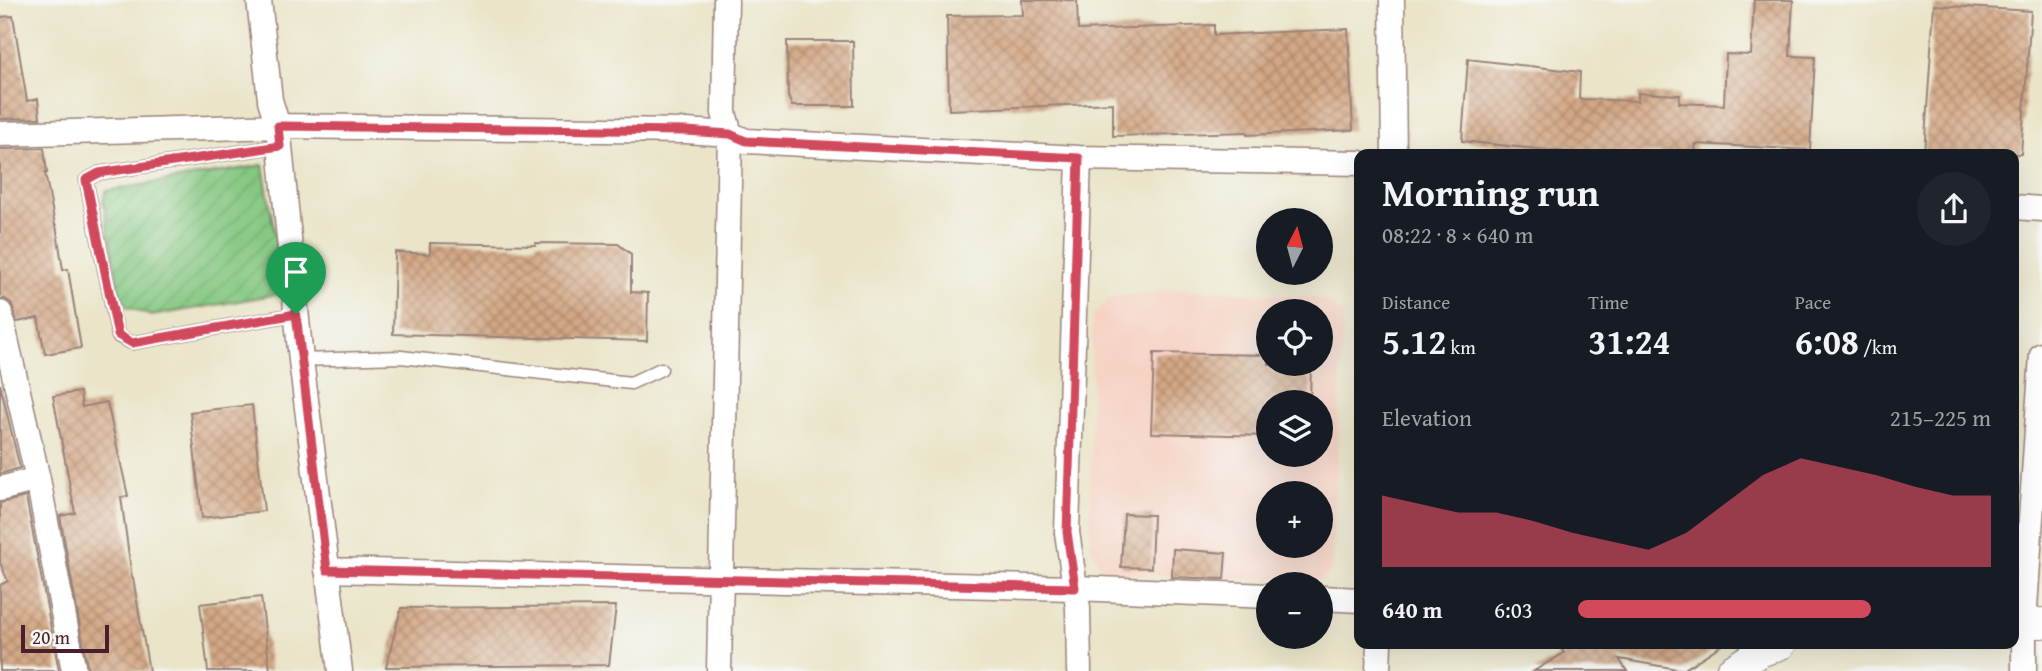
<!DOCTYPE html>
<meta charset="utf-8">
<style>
body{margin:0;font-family:"Gentium Book Plus",serif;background:#20242c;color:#f1f3f6;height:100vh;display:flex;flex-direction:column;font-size:26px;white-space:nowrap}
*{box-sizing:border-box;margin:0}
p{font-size:23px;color:#9ea1a6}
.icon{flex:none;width:38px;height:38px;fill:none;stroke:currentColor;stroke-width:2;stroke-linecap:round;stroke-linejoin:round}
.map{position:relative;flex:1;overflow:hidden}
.sheet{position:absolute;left:1354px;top:149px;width:665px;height:500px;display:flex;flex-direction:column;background:#171b24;border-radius:14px;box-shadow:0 7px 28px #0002}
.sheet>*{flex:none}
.needle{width:46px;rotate:6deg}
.tools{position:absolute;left:1256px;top:208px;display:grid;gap:14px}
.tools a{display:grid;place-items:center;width:77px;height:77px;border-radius:50%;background:#171b24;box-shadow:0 7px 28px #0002;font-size:35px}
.scale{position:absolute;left:21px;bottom:18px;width:88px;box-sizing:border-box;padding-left:7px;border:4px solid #4a1f2b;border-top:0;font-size:19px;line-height:24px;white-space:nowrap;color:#4a1f2b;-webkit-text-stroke:5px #f6f6f2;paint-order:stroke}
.pin{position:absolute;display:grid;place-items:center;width:60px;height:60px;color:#fff;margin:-72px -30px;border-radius:50% 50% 50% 0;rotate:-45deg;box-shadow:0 0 7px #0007}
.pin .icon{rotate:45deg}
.round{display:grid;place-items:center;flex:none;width:74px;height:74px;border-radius:37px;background:#20242c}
.summary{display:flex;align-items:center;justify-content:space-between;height:119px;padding:0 28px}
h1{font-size:38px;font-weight:700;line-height:52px}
.metrics{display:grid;grid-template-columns:repeat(3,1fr);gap:10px;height:119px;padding:7px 28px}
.metrics div{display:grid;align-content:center}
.metrics b{font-size:35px;font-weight:700}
.metrics small{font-size:19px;font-weight:400}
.metrics p{font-size:19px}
.chart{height:196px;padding:14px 28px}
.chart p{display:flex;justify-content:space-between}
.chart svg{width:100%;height:126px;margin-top:7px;fill:#d1495b;opacity:.7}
ul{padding:0 28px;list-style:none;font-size:23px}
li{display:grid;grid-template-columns:112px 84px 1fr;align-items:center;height:52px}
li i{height:18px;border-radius:9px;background:#d1495b}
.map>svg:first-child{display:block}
.built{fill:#f6d2c3;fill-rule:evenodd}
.garden{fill:url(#garden-furrows);stroke:#677456;stroke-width:2}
.building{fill:url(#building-cross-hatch)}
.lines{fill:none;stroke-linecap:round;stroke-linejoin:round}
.service-casing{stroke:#9a827a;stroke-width:15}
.minor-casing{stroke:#9a827a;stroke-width:27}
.tertiary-casing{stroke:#9a827a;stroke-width:32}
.service{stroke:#fff;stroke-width:12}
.minor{stroke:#fff;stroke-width:24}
.tertiary{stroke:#fff;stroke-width:30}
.route-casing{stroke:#fff;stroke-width:14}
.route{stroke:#d1495b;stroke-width:9}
</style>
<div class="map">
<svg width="2042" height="671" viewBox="0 0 2042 671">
<defs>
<pattern id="garden-furrows" width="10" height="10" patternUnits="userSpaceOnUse" patternTransform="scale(1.75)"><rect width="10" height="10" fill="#84c881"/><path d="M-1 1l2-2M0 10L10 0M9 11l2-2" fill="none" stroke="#74ab70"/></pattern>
<pattern id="building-cross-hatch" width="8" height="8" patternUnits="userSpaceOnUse" patternTransform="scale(1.75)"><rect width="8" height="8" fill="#d4a885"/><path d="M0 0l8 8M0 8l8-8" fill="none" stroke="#ae886d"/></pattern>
</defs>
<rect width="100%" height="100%" fill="#f6f6f2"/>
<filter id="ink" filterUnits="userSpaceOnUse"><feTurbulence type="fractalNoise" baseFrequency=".0143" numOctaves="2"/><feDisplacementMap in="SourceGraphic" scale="14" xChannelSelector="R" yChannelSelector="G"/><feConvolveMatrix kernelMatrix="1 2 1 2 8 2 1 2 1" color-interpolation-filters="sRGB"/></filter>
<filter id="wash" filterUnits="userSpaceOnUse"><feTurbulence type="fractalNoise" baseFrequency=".00686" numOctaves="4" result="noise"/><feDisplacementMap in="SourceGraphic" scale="28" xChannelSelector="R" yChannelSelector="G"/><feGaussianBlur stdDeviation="1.57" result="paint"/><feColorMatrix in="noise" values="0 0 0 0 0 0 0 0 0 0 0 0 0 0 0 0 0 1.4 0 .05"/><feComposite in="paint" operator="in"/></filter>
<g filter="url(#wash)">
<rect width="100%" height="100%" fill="#eae5c9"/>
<path class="built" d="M1183,289L1309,297L1327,301L1343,315L1332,565L1328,576L1316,581L1108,573L1098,563L1090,545L1092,317L1111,297ZM1269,312H1321V364H1269ZM1269,402H1321V455H1269ZM1269,494H1321V546H1269Z"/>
<path class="garden" d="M263,165L285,293L151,316L128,307L120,297L103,200L106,191Z"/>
<g id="blocks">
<path class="building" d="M1022,0H1077L1078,30L1214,25V35L1348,29L1353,130L1247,135V132L1113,136V103L949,110L947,16L1023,15Z
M1754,0H1793L1790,56L1815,57L1810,150L1696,144L1695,154H1584L1462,141L1468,59L1580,72L1579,99L1638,101V93L1680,95L1679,103L1724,105L1726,54L1751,55Z
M1934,5L2031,11L2021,154H1924Z
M13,16L27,101L38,99L40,118L0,119V17Z
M787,41H853L854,106H792L788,96Z
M44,148L47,173H45L55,225H56L63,270L68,269L81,348L45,354L38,318L17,322L11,303L5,299H0V149Z
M430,243L536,245V243L618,244L631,254V292L648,293L647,341L393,334L395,252L430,254Z
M1154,353L1269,355V364H1311L1310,402H1269V436L1151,433Z
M0,384L20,468L0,474Z
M80,392L82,407L107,402L128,496L121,497L132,578H133L149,671H88L60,516L75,513L53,396Z
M252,405L264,511L202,518L190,412Z
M26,497L59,671H0V585L8,581L0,563V503Z
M1124,514L1153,515L1151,568L1121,567Z
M1173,549L1226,553L1224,579L1172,577Z
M261,597L270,671H208L200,604Z
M616,606L609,665L386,667L401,608Z
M1558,644H1723L1683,670L1619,659L1627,671H1534L1564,653Z"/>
</g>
</g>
<g filter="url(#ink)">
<use href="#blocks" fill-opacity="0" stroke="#9a827a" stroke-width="2"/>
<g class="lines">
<g class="service-casing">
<path id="service" d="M280,146L99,173L86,180L118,336L132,343L296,314
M301,360L401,357L631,383L661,369"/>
</g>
<g class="minor-casing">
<path id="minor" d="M259,0L270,100L278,126L301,360L340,671
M726,0L724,113L730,134L746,141L1079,158L1360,163
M1392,0L1394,154
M0,134L278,126L686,131L730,134L719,671
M2014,207L2042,209
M0,313L38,479L74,671
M0,489L38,479
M327,570L1075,588L1269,596
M1321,598L1360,600
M1079,671L1078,608L1067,532L1079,158
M1378,671L1379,644
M2024,671V622L2042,355"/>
</g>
<g class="tertiary-casing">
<path id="tertiary" d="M2014,623H2042
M1731,671L1760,652L1781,644"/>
</g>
<use href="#service" class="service"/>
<use href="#minor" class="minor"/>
<use href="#tertiary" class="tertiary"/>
</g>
</g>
<g class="lines" filter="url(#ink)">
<g class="route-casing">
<path id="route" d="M278,126L686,131L730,134L746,141L1079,158L1067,532L1075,588L327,570L296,314L132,343L118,335L86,180L99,173L280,146Z"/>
</g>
<use href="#route" class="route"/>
</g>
</svg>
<div class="tools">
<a><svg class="needle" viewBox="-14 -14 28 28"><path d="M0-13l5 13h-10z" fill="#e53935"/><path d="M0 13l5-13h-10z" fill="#9ea1a6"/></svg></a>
<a><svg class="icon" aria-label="locate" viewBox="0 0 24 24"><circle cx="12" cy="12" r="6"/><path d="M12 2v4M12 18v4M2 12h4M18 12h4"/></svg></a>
<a><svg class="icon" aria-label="layers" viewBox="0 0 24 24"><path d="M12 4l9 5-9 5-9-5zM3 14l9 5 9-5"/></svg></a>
<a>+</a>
<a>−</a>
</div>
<div class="scale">20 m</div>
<div class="pin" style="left:296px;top:314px;background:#1e9e55"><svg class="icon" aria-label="arrive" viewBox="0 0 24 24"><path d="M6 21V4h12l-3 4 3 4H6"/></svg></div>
<section class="sheet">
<div class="summary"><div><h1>Morning run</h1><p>08:22 · 8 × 640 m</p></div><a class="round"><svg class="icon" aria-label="share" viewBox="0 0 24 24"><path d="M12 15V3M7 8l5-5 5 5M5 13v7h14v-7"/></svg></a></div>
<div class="metrics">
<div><p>Distance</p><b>5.12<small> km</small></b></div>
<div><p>Time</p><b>31:24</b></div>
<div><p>Pace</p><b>6:08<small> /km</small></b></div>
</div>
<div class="chart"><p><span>Elevation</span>215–225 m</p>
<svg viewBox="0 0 160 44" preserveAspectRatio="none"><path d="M0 44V19L10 22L20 25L30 25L40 28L50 32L60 35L70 38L80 32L90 22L100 12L110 6L120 9L130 12L140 16L150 19L160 19V44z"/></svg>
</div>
<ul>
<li><b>640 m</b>6:03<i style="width:71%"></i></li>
</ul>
</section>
</div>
